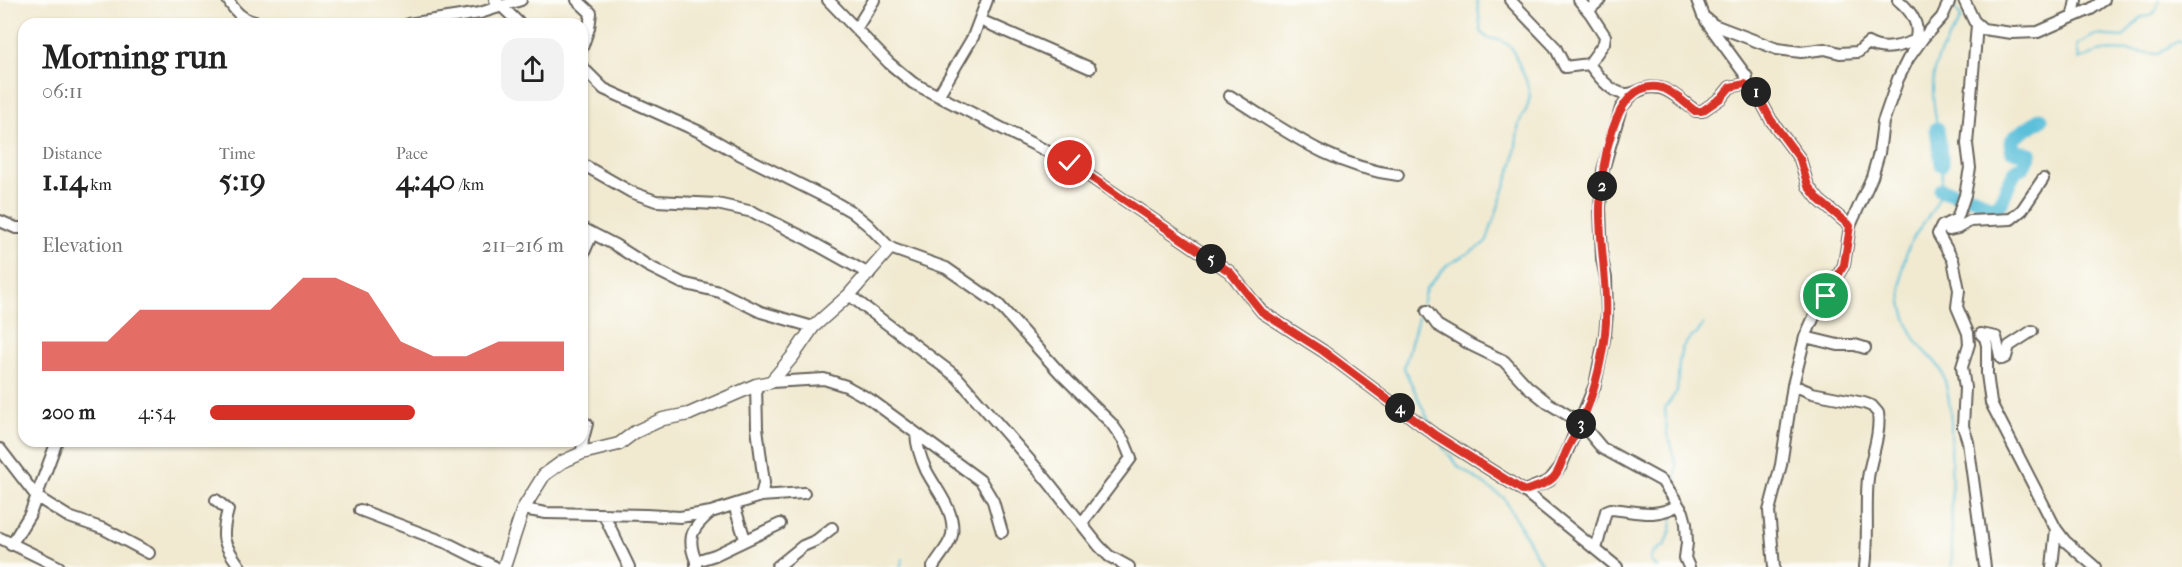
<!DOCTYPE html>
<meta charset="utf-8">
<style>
body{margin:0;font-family:"IM FELL French Canon",serif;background:#f2f2f2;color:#222;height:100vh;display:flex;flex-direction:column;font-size:22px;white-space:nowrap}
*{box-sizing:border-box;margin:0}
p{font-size:20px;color:#767676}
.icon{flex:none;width:33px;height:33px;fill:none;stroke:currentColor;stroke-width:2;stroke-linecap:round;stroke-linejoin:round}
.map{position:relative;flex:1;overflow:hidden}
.drawer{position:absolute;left:18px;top:18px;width:570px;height:429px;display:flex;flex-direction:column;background:#fff;border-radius:18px;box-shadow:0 2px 4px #0004}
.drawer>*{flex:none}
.pin{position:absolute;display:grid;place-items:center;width:51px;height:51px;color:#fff;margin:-26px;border:3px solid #fff;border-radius:50%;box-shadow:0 2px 6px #0007}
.km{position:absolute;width:30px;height:30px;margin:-15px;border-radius:50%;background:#222;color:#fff;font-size:16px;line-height:30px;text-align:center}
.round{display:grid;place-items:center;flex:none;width:63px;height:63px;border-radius:18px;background:#f2f2f2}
.headline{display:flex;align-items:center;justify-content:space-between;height:102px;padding:0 24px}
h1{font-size:33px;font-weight:700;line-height:45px}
.metrics{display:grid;grid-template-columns:repeat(3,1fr);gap:9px;height:102px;padding:6px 24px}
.metrics div{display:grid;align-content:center}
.metrics b{font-size:30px;font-weight:700}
.metrics small{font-size:16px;font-weight:400}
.metrics p{font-size:16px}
.chart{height:168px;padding:12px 24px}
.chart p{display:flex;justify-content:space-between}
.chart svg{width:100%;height:108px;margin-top:6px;fill:#d93025;opacity:.7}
ul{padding:0 24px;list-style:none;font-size:20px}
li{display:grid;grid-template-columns:96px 72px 1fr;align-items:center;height:45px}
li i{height:15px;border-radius:8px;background:#d93025}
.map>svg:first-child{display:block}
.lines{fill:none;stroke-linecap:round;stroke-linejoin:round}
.stream{stroke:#5cc0da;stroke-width:2}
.river{stroke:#5cc0da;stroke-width:15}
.minor-casing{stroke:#67645b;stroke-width:14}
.tertiary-casing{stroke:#67645b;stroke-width:15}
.minor{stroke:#fff;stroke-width:10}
.tertiary{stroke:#fff;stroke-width:12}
.route-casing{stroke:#fff;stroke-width:12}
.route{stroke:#d93025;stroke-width:8}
</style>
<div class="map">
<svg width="2182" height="567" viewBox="0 0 2182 567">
<rect width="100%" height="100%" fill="#fdfcf7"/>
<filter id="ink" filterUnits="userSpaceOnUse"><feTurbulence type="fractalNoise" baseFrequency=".0167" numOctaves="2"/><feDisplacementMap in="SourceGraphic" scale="12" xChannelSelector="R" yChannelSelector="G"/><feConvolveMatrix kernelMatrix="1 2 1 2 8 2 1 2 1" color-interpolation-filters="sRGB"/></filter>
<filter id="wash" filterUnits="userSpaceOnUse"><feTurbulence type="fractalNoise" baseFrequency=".008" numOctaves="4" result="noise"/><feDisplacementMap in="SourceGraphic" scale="24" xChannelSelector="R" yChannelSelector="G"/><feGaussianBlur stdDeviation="1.35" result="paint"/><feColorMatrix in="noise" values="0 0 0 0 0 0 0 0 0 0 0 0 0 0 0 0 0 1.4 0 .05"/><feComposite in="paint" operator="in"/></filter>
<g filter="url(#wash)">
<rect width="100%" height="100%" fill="#f1ead1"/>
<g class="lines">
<path class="stream" d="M2159,0L2157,8L2150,16L2141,17L2123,37L2095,35L2077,45L2079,59C2087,57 2095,52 2103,51C2122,48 2139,53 2158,54L2178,41L2182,42
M1432,428L1404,368L1426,289L1447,265L1486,243L1514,160L1519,123L1527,108L1530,96L1526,80L1511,47L1500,40L1487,38L1481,31L1477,0
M1442,446L1459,467L1504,498L1543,567
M1676,494V464L1667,434L1665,408L1677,391L1679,362L1682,348L1690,338L1697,334L1703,324
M900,567L903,559
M1657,567L1650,561L1653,552L1658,550L1660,546L1664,547C1671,535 1672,524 1673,511
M1952,567L1951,421C1950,405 1948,388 1942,372C1936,360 1926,354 1919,344C1911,334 1904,315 1902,302C1900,283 1902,261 1910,244C1919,225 1938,210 1941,189C1948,147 1924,104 1937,61C1940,49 1955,31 1961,18L1953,3"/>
<path class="river" d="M1937,129L1942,164
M1941,190L1974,198L1989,207H1995L2001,203L2007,187L2015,172L2023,166L2030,154L2012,150L2011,142L2016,136L2041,119"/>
</g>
</g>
<g filter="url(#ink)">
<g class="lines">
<g class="minor-casing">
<path id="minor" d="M228,0C237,15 244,20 262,24
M495,0L520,24
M577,0L591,13L589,28L582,48
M828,0L889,63L913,83L1070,163L1230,272L1262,312L1323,351L1435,435L1524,491L1617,567
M1510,0L1555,47L1565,67L1589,64C1599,77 1615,99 1633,93C1645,89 1646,86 1660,88C1673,91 1685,104 1696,111H1702L1721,98L1730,87L1745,84L1756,92L1771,120L1800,159L1808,186L1819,200L1850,226
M1579,0L1590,13
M1697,0L1703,16L1714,25L1777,49L1801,52L1825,49L1840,53L1858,52L1868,43C1885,53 1904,45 1922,38
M1898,0C1911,11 1921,24 1915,41
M1964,0L1974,21L1983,29L2012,33L2038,32L2091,9L2104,0
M2073,15L2076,0
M980,20L1090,68
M1706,21L1747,77L1745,84
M408,24L480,13L521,0
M1977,25L1967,144L1970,168L1965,195L1957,219L1942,226L1938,234L1953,260L1959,290L1957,307L1968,333L1969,344L1962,367L1965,388L1963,426L1968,442L1985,567
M856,29L874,0
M1589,64L1604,43L1605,36L1590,13L1591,8L1600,0
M582,67L604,89L700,132L735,152L831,200L852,212L868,225L890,248L946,268L998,304L1061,374L1111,423L1124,441L1131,458L1082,523
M938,96L973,37L987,0
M1230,96C1285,130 1332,167 1398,175
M582,164L631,192L656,201L717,204L753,212L801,236L869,274
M0,221L16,228H24
M582,228L615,245L648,266L682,283L720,292L761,312L813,327
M1949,230L1958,228L1970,221L2011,219L2022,210L2043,179
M582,257L592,234
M849,295L957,377L1046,479L1099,546L1109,556L1129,567
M1427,311L1437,325L1471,345L1504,361L1527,386L1548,403L1581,423L1602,448L1662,481L1683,512L1686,523L1687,543L1685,558L1689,567
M1981,334L1985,338L1987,345V374L1991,403L2056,529L2065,541L2095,567
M1981,334L1996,337L2000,356L2002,359L2006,357L2009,346L2032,331
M1805,337L1838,345H1855L1865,348
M771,382L824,379L846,386L871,400L981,481L993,501L1002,532
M756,385L757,428L764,483L761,496
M1793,385L1812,393L1864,403L1872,406L1878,413C1881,434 1871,457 1868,478C1865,508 1869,537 1865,567
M916,434C917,447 921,459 926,470C936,490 956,511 952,535C949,547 939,556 933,567
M0,449L37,497L69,517L104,529L149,553
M582,453L583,439L587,424
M1524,491L1549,481L1561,466L1595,385L1605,335L1607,313L1606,278L1602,259L1600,208L1603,170L1621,108L1634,93
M216,500L228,510C220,539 223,543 240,567
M734,505L745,539
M523,509L546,513L646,515L680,517L711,512L761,496L804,493
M360,510L447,543L495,567
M604,515L629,567
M0,538L59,567
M11,545L30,514L57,441
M1596,549L1606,511L1611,509C1636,511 1655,519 1678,505
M696,561C686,537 692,528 711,512
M696,567V561L715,555L780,524
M777,567L803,546L817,540L832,528
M1774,567L1769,511L1781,465L1793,385L1805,337L1818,308L1844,265L1850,226L1872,177L1879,153L1883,122L1898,79L1908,59L1923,38L1942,17L1950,0
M2052,567L2056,529"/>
</g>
<g class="tertiary-casing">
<path id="tertiary" d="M504,567L523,509L544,475L562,462L582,453L619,444L635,432L663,419L689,414L756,385L771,382L793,356L813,327L849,295L890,248"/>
</g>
<use href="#minor" class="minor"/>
<use href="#tertiary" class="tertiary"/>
</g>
</g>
<g class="lines" filter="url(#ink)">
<g class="route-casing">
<path id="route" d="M1070,163L1230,272L1262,312L1323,351L1435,435L1524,491C1533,488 1546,485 1553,478C1560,471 1561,463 1565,454C1569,444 1575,435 1580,426C1593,397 1601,365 1605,334C1610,291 1599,249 1600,207C1601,174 1611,75 1662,88C1674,92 1686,104 1695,111H1702L1721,98L1730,87L1745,84L1756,92L1771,120L1800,159L1808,186L1819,200L1850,226L1844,265L1826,296"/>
</g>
<use href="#route" class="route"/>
</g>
</svg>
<div class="pin" style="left:1826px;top:296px;background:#1e9e55"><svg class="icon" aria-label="arrive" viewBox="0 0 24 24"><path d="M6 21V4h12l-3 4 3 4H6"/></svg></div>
<div class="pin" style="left:1070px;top:163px;background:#d93025"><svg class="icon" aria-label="check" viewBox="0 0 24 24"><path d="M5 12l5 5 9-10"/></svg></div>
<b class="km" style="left:1756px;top:92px">1</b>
<b class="km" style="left:1602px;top:186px">2</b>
<b class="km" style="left:1581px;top:424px">3</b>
<b class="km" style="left:1400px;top:408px">4</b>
<b class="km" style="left:1211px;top:259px">5</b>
<section class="drawer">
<div class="headline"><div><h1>Morning run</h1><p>06:11</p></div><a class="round"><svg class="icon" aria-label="share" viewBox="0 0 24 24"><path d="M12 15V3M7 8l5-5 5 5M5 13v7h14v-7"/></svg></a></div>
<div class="metrics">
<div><p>Distance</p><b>1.14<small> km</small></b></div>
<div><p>Time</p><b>5:19</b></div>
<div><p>Pace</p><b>4:40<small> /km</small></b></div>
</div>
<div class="chart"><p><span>Elevation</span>211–216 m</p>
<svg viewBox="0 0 160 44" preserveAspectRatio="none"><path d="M0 44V32L10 32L20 32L30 19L40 19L50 19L60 19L70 19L80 6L90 6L100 12L110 32L120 38L130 38L140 32L150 32L160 32V44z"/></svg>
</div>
<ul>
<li><b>200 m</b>4:54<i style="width:58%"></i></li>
</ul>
</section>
</div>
